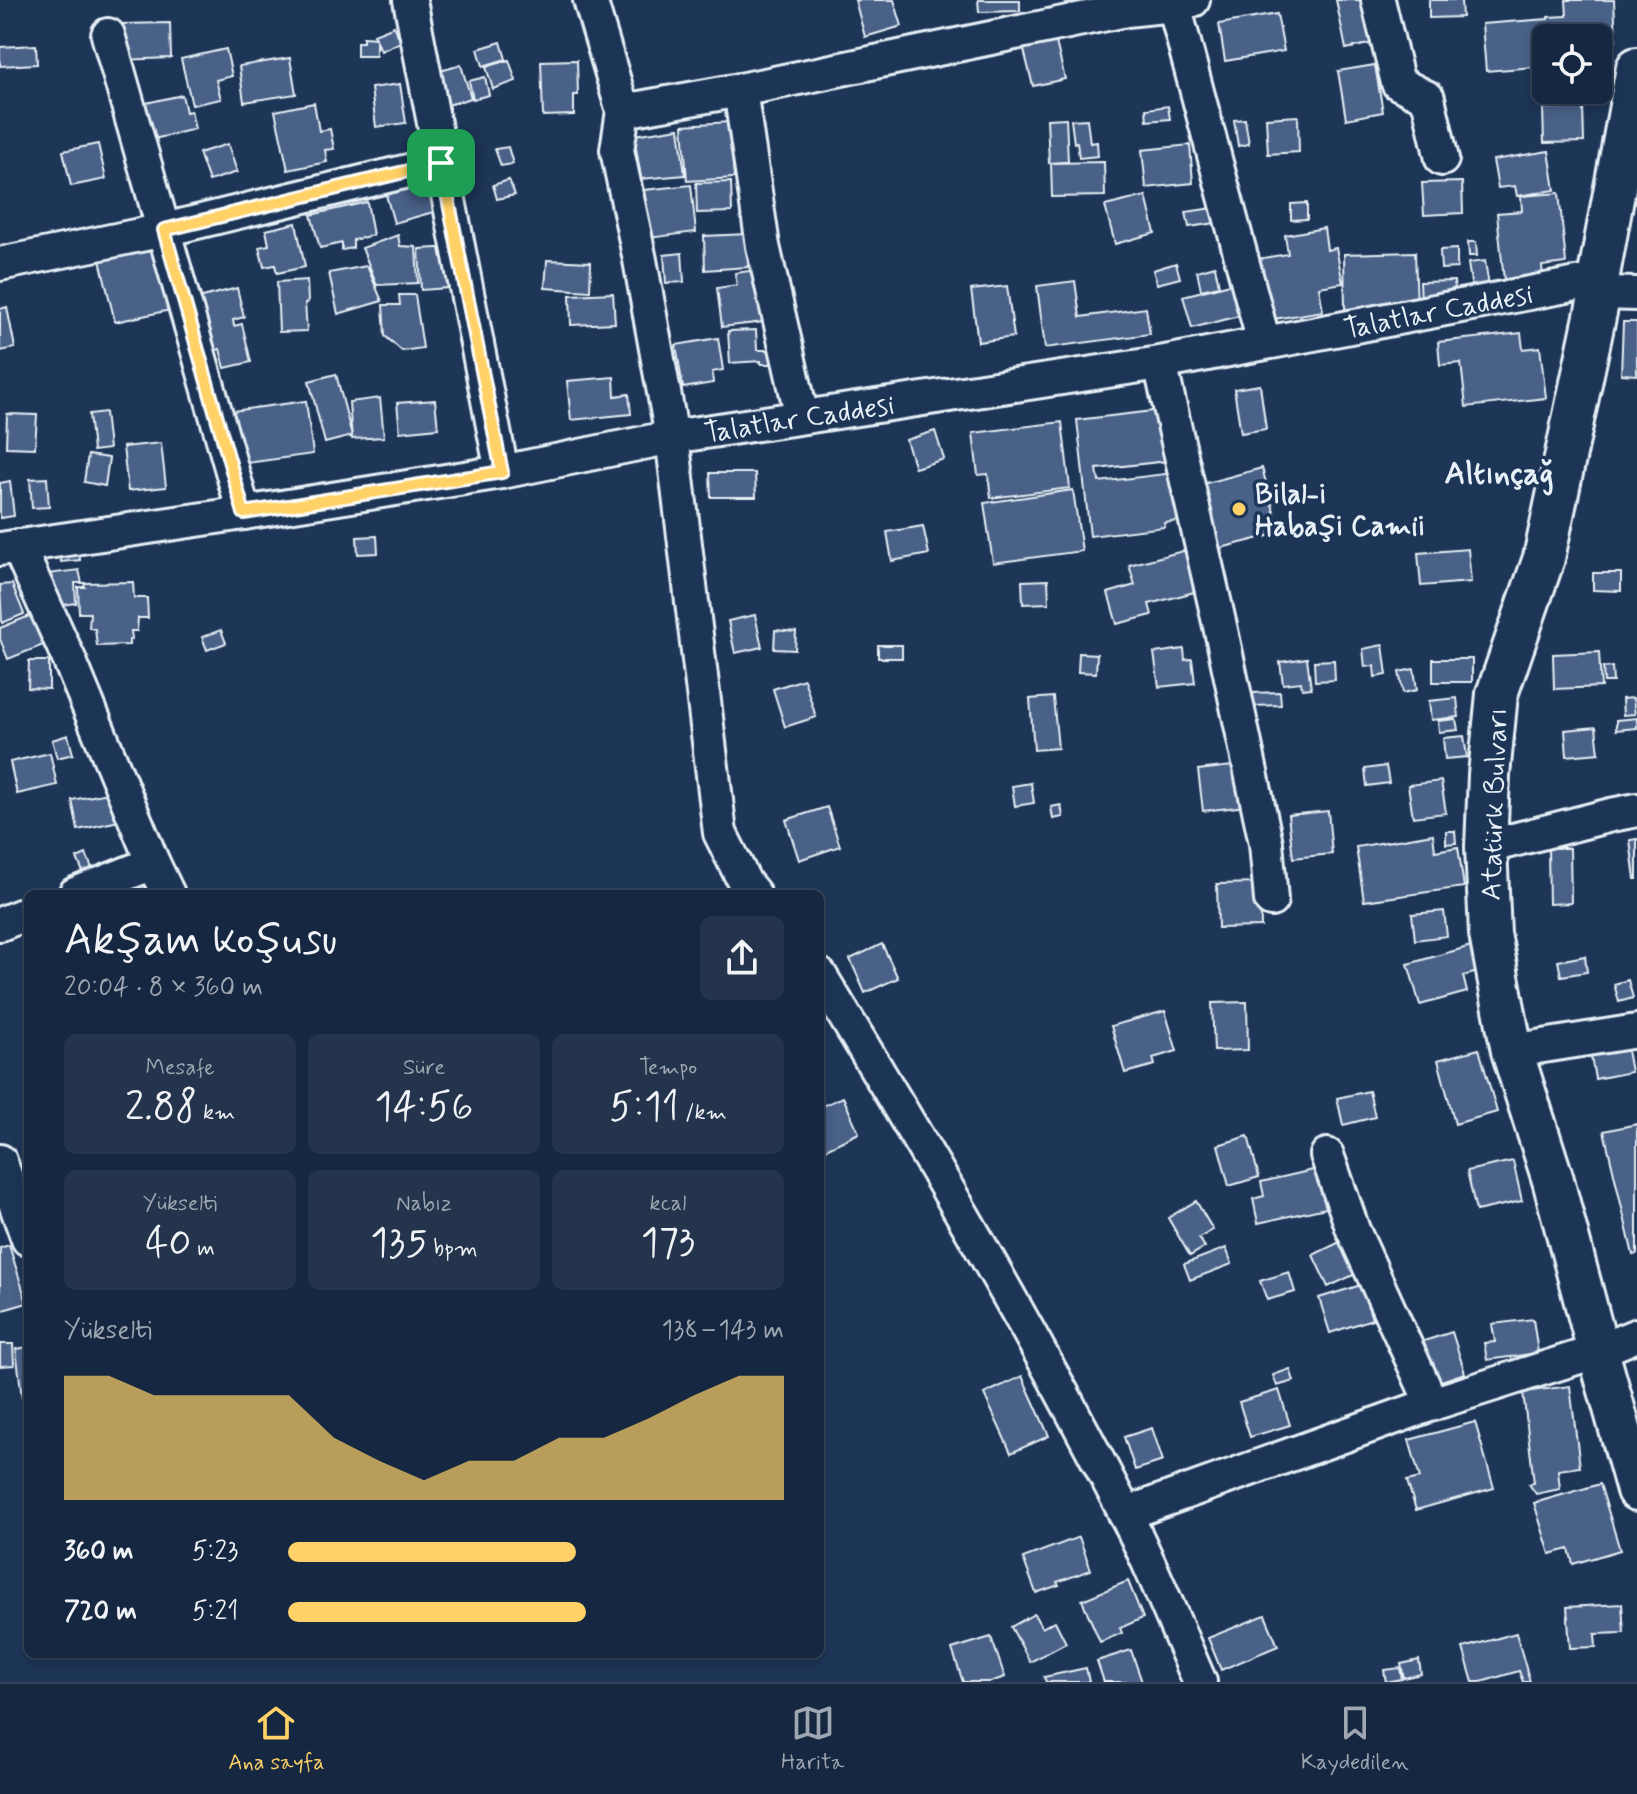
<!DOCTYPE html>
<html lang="tr">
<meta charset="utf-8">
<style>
body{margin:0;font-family:Mynerve,sans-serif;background:#23344c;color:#f1f3f6;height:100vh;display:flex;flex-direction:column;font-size:30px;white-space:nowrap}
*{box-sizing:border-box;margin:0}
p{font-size:26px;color:#9ea6b1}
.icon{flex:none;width:44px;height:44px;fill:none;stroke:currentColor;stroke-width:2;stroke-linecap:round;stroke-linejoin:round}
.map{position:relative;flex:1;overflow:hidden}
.side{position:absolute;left:24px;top:890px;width:800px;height:768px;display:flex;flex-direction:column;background:#162841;border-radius:12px;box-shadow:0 4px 12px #0003,0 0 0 2px #35445a}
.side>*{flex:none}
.tools{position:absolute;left:1532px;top:24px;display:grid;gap:16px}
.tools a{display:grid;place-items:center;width:80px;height:80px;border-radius:12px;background:#162841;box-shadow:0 4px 12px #0003,0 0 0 2px #35445a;font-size:40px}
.pin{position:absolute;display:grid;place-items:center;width:68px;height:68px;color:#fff;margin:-34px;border-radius:16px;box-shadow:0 4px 12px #0006}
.round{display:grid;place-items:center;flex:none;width:84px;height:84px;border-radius:12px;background:#23344c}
.headline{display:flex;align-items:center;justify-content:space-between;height:136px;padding:0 40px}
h1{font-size:44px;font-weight:600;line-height:60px}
.metrics{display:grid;grid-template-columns:repeat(3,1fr);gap:12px;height:136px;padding:8px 40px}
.metrics div{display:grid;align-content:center;border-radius:12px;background:#23344c;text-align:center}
.metrics b{font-size:40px;font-weight:600}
.metrics small{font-size:22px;font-weight:400}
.metrics p{font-size:22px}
.chart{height:224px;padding:16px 40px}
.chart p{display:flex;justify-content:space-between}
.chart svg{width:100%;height:144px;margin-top:8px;fill:#ffd166;opacity:.7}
ul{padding:0 40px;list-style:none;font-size:26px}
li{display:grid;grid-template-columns:128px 96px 1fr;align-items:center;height:60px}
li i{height:20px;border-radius:10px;background:#ffd166}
.menu{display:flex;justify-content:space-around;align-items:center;height:112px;border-top:2px solid #35445a;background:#162841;font-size:22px;color:#9ea6b1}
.menu a{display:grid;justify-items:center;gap:4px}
.menu .current{color:#ffd166}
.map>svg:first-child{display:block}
.building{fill:#496187;stroke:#e8f1f8;stroke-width:2}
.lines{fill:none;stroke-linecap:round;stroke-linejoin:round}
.minor-casing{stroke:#e8f1f8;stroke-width:38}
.major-casing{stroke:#e8f1f8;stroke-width:46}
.minor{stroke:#1d3557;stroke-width:32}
.major{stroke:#1d3557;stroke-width:40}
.route-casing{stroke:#fff;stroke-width:16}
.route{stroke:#ffd166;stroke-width:10}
.poi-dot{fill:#ffd166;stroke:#1d3557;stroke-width:3}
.labels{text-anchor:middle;stroke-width:7;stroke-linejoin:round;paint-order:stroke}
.street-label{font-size:28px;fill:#e8f1f8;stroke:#1d3557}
.poi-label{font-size:28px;font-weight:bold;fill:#e8f1f8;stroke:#1d3557;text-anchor:start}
.quarter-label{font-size:32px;font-weight:bold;fill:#e8f1f8;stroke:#1d3557}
</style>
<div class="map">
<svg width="1637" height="1682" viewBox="0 0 1637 1682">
<rect width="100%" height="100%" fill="#1d3557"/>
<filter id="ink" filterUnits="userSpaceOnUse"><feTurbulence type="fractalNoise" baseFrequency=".0125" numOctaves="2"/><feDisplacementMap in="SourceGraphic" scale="16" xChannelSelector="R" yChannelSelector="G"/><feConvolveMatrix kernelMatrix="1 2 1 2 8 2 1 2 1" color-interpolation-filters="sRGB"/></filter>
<g filter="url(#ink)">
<path class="building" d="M855,0H894L902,26L865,37Z
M978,0H1020V11L979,12Z
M1336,0H1370L1378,42L1346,49Z
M1429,0H1461L1462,17L1429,18Z
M1566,0H1614L1616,40L1598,41V38H1546V66L1486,71L1482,24L1548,19V17L1567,16Z
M1277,14L1284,51L1225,61L1219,24Z
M170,23L171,58L121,60L120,24Z
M394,26L401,42L381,51L374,34Z
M363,37L376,38V56H357V42H363Z
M1055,38L1065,79L1033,86L1023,46Z
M501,42L506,59L483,66L478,49Z
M36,45L37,64L0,66V47Z
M226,49L232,76L216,80L221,99L192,105L181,59Z
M290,58L296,94L244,102L239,66Z
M509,60L516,81L493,89L486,67Z
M577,60L578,95H574V115L543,116L541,61Z
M461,65L471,98L448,105L437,72Z
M1375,65L1383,112L1346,119L1338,71Z
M485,77L489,95L473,99L469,81Z
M400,84L406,123L376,127L371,88Z
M1551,90H1593V93L1551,96Z
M182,95L186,112L191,111L195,129L154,139L146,103Z
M314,103L319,131L330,129L334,149L325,150L327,162L288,170L275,111Z
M1168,106L1170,119L1147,121L1146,109Z
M1583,106L1584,142L1544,143L1543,108Z
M1298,116L1299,152L1268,154L1266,118Z
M1066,118L1068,162L1049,163L1047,119Z
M1087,119L1090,143L1097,142L1098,156L1079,158L1077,142L1074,143L1071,120Z
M1245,119L1249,144L1238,146L1234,120Z
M730,122L734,178L687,181L683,125Z
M679,128L685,175L641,179L634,135Z
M98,144L106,179L71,186L63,151Z
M228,144L237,172L209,181L199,153Z
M1190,145L1193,183L1146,188L1142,150Z
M508,147L513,164L501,166L495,149Z
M1549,151L1555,190L1517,196L1515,186L1498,188L1493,160Z
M1104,162L1105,196L1052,197L1051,163Z
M509,180L515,195L497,199L493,185Z
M731,182L732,212L697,213L696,183Z
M1462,182L1463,213L1424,215L1422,183Z
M429,183L437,211L394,223L386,195Z
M691,185L696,232L649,238L644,190Z
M1559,193L1566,263L1542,266L1544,286L1505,290L1497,213L1522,211L1521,196Z
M1146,196L1155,233L1115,244L1105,206Z
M367,202L373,235L353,240V248L342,250V243L320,248L311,215Z
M1307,203V219L1291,220V204Z
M1213,208L1216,223L1189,227L1186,212Z
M296,223L305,267L277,273L275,265L264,267L259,247L269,245L266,230Z
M1324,228L1327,250L1336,248L1343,283L1319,287L1323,311L1268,320L1257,259L1288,254L1285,235Z
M747,234L748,267L705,270L704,236Z
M398,235L400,246L416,247L418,283L377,285L362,248Z
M158,238L175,309L115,322L98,252Z
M1468,242H1476L1477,256H1469Z
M456,247L463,287L421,290L419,249Z
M1457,249V268L1441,269L1440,250Z
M1415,252L1417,307L1345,309L1344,254Z
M682,253L684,282L666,283L664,255Z
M547,260L591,262L590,291L545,288Z
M1485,261L1490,293L1473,296L1468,263Z
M1176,263L1180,278L1157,284L1153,270Z
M367,266L382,301L338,314L329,273Z
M1215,266L1219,286L1201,290L1197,271Z
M756,270L772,321L722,327L717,288L737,285L735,273Z
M307,280L308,302L305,303L307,331L279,332L277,282Z
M1075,281L1080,317L1146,308L1150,334L1045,348L1037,286Z
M1454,281L1455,295L1421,303L1420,282Z
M1230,284L1239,316L1192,328L1183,296Z
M1007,286L1014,337L978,342L971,290Z
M237,288L244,317L233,320L234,326L242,324L251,362L225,368L220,349L204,353L191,300Z
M613,293L615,323L571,325L570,295Z
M399,295H415L423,348L402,351L385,336L383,305H400Z
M7,307L15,348L0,351V309Z
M1623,322H1637V375L1621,374Z
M756,330L757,350H778L779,364H761V361L730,363L728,331Z
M1521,333L1523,349L1540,347L1546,398L1466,407L1461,363L1440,365L1438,342Z
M718,338L723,370L712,372L713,383L683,388L676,345Z
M336,374L352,436L325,443L309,381Z
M614,377L615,396L629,394L631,414L571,420L567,381Z
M1260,385L1266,429L1241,433L1234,389Z
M380,398L384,437L352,439L349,402Z
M435,400L438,428L400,432L397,403Z
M306,401L313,454L240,464L232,411Z
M1161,410L1167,461L1097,469L1099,482L1173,473L1179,521L1164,523L1165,527L1090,536L1077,420Z
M105,412L109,449L93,451L89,414Z
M7,414L37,415L35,448L6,447Z
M1062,422L1070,488L991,498L988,474L978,475L973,433Z
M935,431L944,459L915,468L906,440Z
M161,443L166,487L128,491L123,447Z
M88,455L109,458L105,486L84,482Z
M1262,468L1280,533L1217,549L1199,485Z
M710,473H755L756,497H711Z
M47,478L49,507L32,508L30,479Z
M10,481L14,516L0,518V483Z
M1073,490L1082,551L993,563L984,503Z
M923,526L929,554L892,561L887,532Z
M377,536L378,553L358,554L357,537Z
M79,545L80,560L61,562L59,547Z
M1191,549L1202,590L1149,604L1152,615L1117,624L1108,593L1135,585L1129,565Z
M1468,549L1471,582L1421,586L1418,553Z
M79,570L82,583H75L76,603L52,607L39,575Z
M1593,573H1621V591L1593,590Z
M1048,580L1049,603L1023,604L1022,581Z
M133,582L134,598H147L148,618H138L137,631H131L132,639L129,640V645L97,646L95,629L89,628L90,613H79L78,587H85L84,583Z
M12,584L24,614L2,623L0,585Z
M39,612L51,642L8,659L0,639V628Z
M755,615L762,647L735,653L728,621Z
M221,630L226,643L207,650L202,637Z
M775,630L796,632L795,650L774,649Z
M878,645H902V658H878Z
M1383,645L1387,675L1375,677L1374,666L1365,667L1363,649Z
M1184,649L1185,660L1192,659L1195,683L1159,687L1154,653Z
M1599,652L1601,687L1554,689L1553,654Z
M1079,653L1097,654L1096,673L1078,672Z
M1307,658L1311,688L1302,689L1301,682L1283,684L1280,662Z
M1433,659H1472V682H1433Z
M1334,660L1335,680L1315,681L1314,661Z
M29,661H49V689L28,688Z
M1612,667L1613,682H1604L1603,668Z
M1414,669L1417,690L1403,693L1399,672Z
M804,679L816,717L785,727L773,689Z
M1280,692L1281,705L1254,706L1253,693Z
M1053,697L1058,748L1034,750L1030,699Z
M1457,698L1459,717L1431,720L1429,701Z
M1633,698L1635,714L1623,715L1622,699Z
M1637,718V728L1616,730V720Z
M1456,719L1458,730L1439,732L1438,721Z
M1596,727L1599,753L1567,756L1565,730Z
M68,735L73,754L57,758L52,740Z
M1464,736L1467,757L1445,759L1443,738Z
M50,753L57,785L17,794L10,762Z
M1241,765L1246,806L1203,811L1198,770Z
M1386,766L1389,783L1367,786L1365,769Z
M1441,781L1446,813L1413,817L1408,785Z
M1031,783L1034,803L1015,806L1012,786Z
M113,792L119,821L78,830L72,800Z
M1061,805L1063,817L1053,819L1051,807Z
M827,807L840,846L799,860L786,820Z
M1328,811L1332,854L1293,858L1288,815Z
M1446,831H1455L1456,843L1446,844Z
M1433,834L1435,851L1458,847L1464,887L1364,901L1356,847Z
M1637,839V879H1635L1630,840Z
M1548,848H1570L1571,903L1549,904Z
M86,854L95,875L86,879L77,858Z
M154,879L160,894H114Z
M1260,883L1261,927L1218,928L1217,884Z
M1444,911L1447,936L1415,940L1412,914Z
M882,944L898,978L865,993L850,959Z
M1471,946L1478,972L1463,976L1467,992L1420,1005L1408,964Z
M1585,956L1587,972L1561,976L1558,961Z
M1628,980L1633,998L1619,1002L1614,984Z
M1247,1002L1248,1050L1214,1051L1212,1003Z
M1165,1011L1177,1051L1153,1058L1155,1065L1125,1073L1111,1026Z
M1625,1039L1631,1072L1595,1079L1589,1045Z
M1479,1049L1497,1112L1455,1124L1438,1060Z
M1369,1091L1375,1117L1343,1125L1337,1098Z
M843,1097L859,1133L820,1152V1107Z
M1637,1124V1254L1633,1255L1604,1131Z
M1248,1136L1259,1177L1229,1186L1218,1145Z
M1513,1161L1522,1201L1476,1211L1467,1171Z
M1326,1167L1335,1206L1258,1223L1253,1199L1264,1196L1261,1182Z
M1196,1201L1213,1230L1199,1238L1205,1247L1190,1256L1168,1218Z
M1346,1239L1362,1271L1328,1287L1313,1255Z
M9,1245L27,1303L0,1311V1248Z
M1226,1248L1232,1264L1190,1280L1184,1264Z
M1289,1272L1295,1292L1267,1300L1260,1281Z
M1361,1285L1372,1319L1330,1333L1319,1298Z
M1533,1319L1538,1353L1487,1360L1484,1343L1495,1342L1492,1324Z
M1452,1332L1465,1373L1435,1383L1421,1342Z
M0,1344H13L14,1365L0,1366Z
M28,1347V1397L22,1398L16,1349Z
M1290,1369L1294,1381L1277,1386L1273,1375Z
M1022,1376L1049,1436L1011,1453L984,1394Z
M1570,1386L1580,1467L1558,1470L1560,1489L1536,1494L1529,1484L1534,1483L1523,1392Z
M1279,1390L1290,1425L1250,1437L1239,1402Z
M1475,1422L1494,1488L1416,1510L1407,1481L1420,1478L1409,1440Z
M1152,1428L1163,1461L1135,1470L1124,1437Z
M1600,1484L1620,1550L1573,1564L1569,1549L1550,1554L1534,1503Z
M1079,1537L1091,1570L1057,1582L1059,1585L1036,1593L1023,1558Z
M1128,1581L1143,1618L1120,1628L1122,1633L1100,1642L1082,1600Z
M1622,1604L1624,1633L1595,1634L1596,1647L1570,1648L1567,1607Z
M1034,1614L1042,1628L1055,1621L1066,1643L1030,1662L1011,1627Z
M1265,1615L1278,1646L1221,1670L1208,1638Z
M1516,1633L1530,1682H1523L1519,1671L1481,1682H1473L1463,1648Z
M991,1637L1005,1677L990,1682H963L952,1649Z
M1131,1650L1142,1682H1104L1097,1661Z
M1419,1660L1421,1674L1404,1678L1401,1664Z
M1086,1668L1089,1682H1046L1044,1677Z
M1400,1668L1402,1679L1386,1682L1384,1670Z"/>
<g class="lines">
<g class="minor-casing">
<g id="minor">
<path d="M410,0L502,472"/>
<path d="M590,0L623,111L617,150L640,260L672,437L720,833L745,883L754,894"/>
<path d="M1378,0L1398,83L1428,98L1442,159"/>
<path d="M1174,5L1264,343"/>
<path d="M108,35L244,513"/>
<path d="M740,90L763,246L802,417"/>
<path d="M623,111L740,90L1126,10L1174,5L1193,0"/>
<path d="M0,264L164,230L441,163"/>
<path d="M1600,293L1637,294"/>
<path d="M1160,363L1222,635L1266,843L1271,900"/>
<path d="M18,546L69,659L153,863L168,894"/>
<path id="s1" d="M0,549L244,513L502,472L672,437L1160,363L1598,280"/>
<path d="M1486,847L1611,815L1637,810"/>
<path d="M75,894L153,863"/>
<path d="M0,924L28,913"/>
<path d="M820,975C926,1150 1031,1328 1124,1511C1152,1566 1175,1625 1200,1682"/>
<path d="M1512,1051L1637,1031"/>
<path d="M1327,1155L1353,1230L1432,1404"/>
<path d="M0,1161L28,1239"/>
<path d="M1125,1514L1432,1404L1598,1351L1637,1335"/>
</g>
</g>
<g class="major-casing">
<path id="major" d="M1637,68L1598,280L1600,293L1544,558L1497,694L1489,775L1486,847L1490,934L1512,1051L1553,1180L1598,1351L1637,1490"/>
</g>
<use href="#minor" class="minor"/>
<use href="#major" class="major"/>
</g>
</g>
<g class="lines" filter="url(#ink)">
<g class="route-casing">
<path id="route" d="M441,163L502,472L244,513L164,230Z"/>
</g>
<use href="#route" class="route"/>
</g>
<circle class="poi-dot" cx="1239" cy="509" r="8"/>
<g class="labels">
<g class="street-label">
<text dy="10" stroke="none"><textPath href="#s1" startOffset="1458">Talatlar Caddesi</textPath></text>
<text dy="10" stroke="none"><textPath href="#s1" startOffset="810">Talatlar Caddesi</textPath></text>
<text transform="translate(1493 804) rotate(-88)" y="10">Atatürk Bulvarı</text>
</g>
<g class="poi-label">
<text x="1255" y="503">Bilal-i<tspan x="1255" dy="32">Habaşi Camii</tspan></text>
</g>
<g class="quarter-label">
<text x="1499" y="483">Altınçağ</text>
</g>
</g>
</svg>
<div class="tools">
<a><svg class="icon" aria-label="locate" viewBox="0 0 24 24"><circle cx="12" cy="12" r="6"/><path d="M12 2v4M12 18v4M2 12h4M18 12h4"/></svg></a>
</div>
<div class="pin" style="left:441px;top:163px;background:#1e9e55"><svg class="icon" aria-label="arrive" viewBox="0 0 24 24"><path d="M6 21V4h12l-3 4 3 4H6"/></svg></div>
<section class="side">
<div class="headline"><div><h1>Akşam koşusu</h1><p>20:04 · 8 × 360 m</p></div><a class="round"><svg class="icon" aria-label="share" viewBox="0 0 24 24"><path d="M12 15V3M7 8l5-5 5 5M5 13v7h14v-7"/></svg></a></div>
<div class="metrics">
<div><p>Mesafe</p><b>2.88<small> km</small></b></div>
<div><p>Süre</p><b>14:56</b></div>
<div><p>Tempo</p><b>5:11<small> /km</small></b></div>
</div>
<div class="metrics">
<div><p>Yükselti</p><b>40<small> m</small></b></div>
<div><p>Nabız</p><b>135<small> bpm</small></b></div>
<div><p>kcal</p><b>173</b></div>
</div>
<div class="chart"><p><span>Yükselti</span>138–143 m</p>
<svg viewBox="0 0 160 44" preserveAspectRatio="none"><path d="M0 44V6L10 6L20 12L30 12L40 12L50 12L60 25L70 32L80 38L90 32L100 32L110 25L120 25L130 19L140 12L150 6L160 6V44z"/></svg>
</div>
<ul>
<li><b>360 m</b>5:23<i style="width:58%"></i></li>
<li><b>720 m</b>5:21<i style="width:60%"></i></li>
</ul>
</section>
</div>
<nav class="menu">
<a class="current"><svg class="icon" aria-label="home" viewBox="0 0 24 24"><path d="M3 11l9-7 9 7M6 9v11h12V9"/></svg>Ana sayfa</a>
<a><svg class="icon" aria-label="map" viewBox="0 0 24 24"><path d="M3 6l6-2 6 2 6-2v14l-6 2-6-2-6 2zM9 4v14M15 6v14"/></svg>Harita</a>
<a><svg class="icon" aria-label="saved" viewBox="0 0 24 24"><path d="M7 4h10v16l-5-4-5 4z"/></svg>Kaydedilen</a>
</nav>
